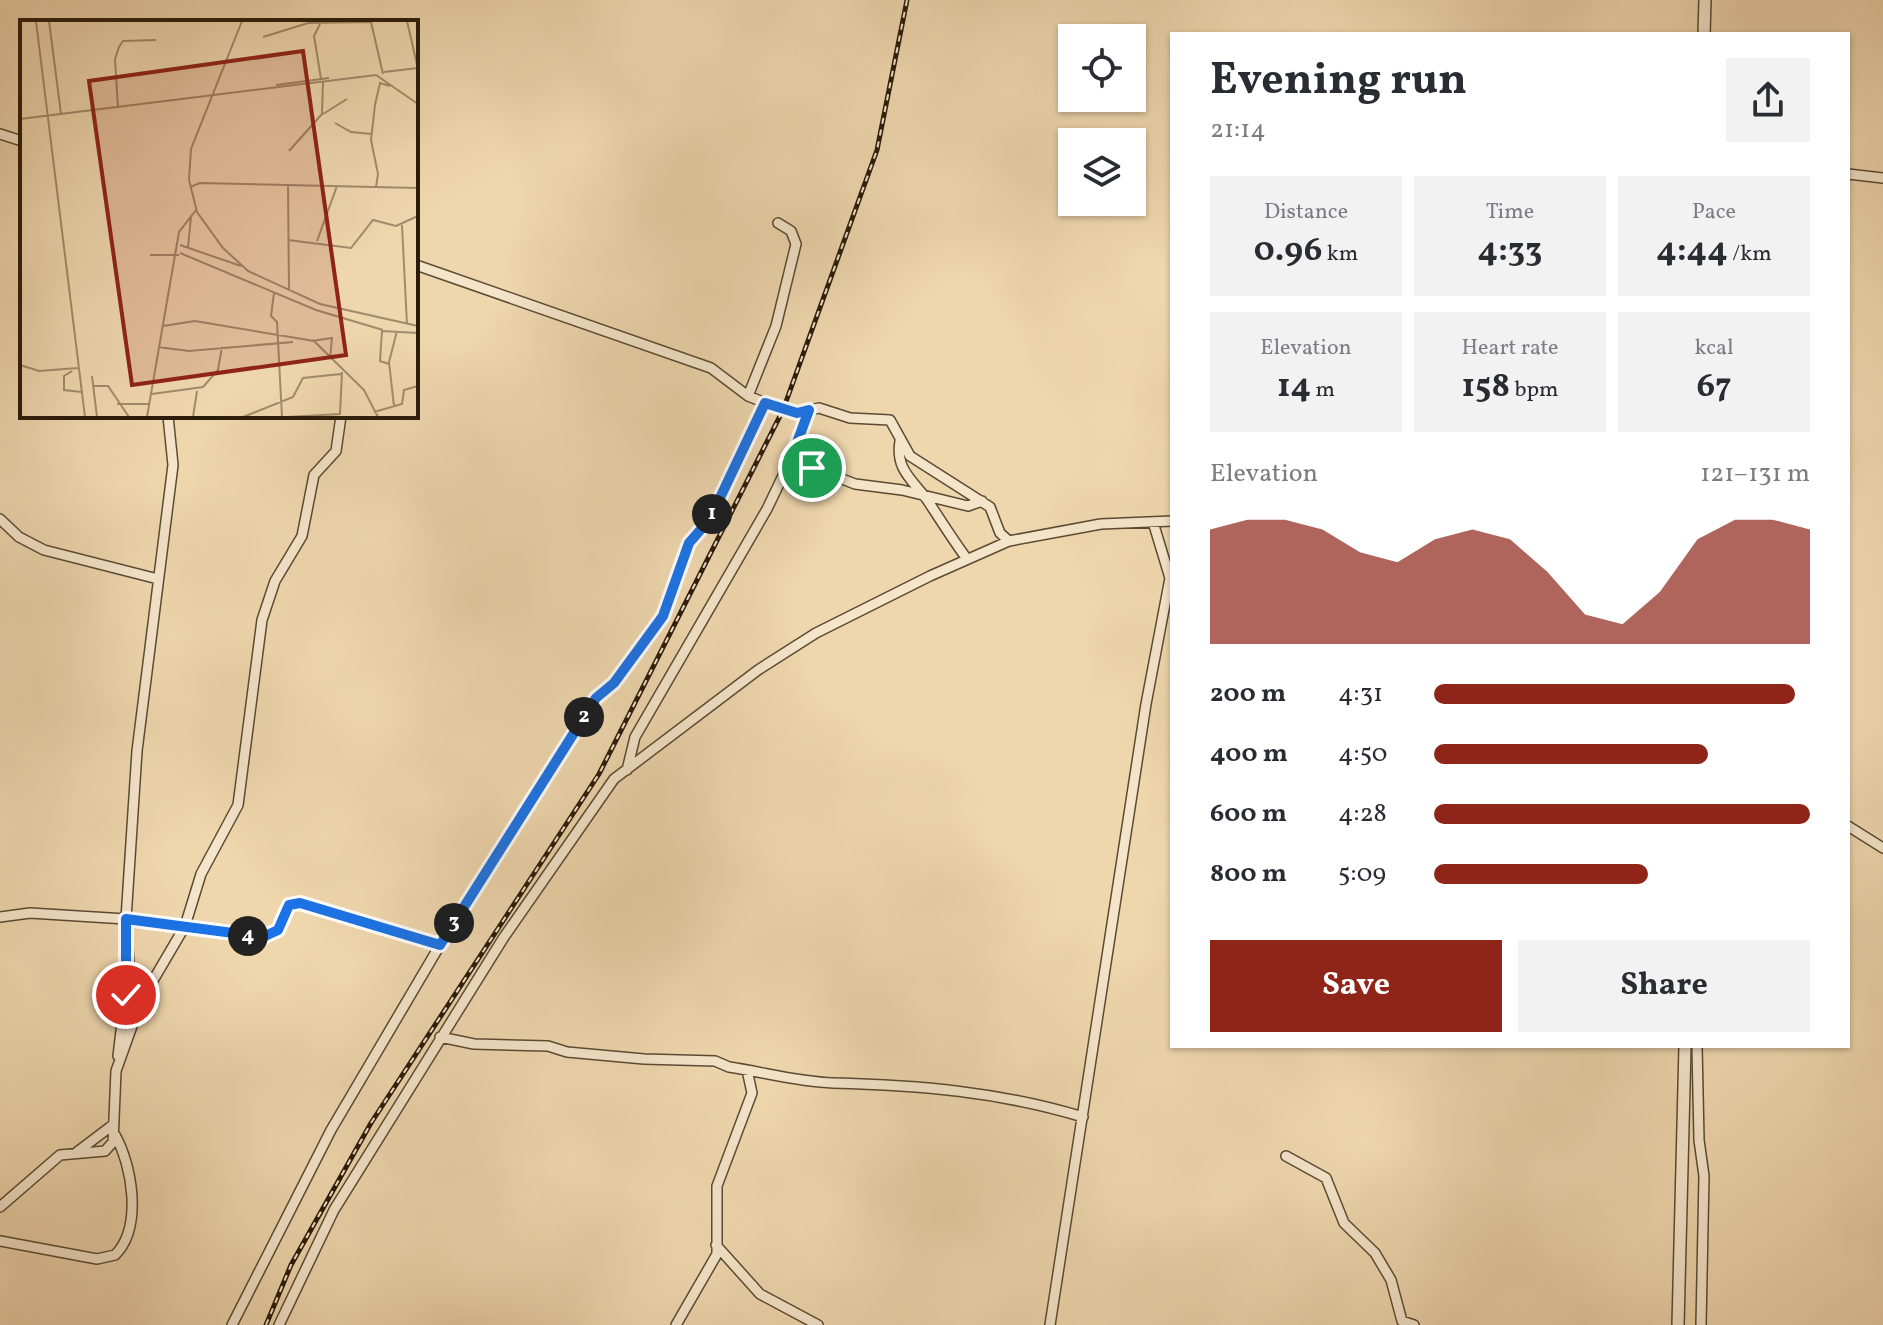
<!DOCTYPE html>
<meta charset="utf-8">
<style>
body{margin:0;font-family:Vollkorn,serif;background:#f2f2f3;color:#2b2b33;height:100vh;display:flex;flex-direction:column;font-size:30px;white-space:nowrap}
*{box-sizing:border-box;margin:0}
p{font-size:26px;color:#7c7c81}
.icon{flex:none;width:44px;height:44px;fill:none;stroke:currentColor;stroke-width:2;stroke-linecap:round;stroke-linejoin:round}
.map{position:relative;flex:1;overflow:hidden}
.side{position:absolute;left:1170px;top:32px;width:680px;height:1016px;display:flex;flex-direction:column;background:#fff;border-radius:0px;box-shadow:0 2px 6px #0004}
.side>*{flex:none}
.controls{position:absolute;left:1058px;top:24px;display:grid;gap:16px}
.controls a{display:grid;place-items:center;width:88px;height:88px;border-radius:0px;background:#fff;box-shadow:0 2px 6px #0004;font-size:40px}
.pin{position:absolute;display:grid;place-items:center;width:68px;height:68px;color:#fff;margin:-34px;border:4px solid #fff;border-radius:50%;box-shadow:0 2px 8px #0007}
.km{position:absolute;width:40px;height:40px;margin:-20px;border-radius:50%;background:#222;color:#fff;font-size:22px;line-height:40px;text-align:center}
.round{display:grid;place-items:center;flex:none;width:84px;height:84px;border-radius:0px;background:#f2f2f3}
.summary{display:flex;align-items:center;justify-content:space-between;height:136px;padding:0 40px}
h1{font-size:44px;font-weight:700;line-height:60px}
.metrics{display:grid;grid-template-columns:repeat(3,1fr);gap:12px;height:136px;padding:8px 40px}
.metrics div{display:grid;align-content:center;border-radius:0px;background:#f2f2f3;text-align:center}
.metrics b{font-size:34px;font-weight:700}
.metrics small{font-size:22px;font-weight:400}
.metrics p{font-size:22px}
.chart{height:224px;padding:16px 40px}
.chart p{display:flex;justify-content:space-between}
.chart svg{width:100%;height:144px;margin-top:8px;fill:#8f2418;opacity:.7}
.cta{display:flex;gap:16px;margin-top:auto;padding:16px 40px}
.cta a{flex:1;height:92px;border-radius:0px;background:#8f2418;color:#fff;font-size:32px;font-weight:700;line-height:92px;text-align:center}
.cta a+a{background:#f2f2f3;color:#2b2b33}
ul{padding:0 40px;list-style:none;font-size:26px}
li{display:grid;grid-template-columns:128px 96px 1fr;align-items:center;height:60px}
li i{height:20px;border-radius:10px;background:#8f2418}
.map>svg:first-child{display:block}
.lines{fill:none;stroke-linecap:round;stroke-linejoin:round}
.minor-casing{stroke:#5c4a33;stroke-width:12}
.tertiary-casing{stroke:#5c4a33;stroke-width:14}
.minor{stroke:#f4e4ca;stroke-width:9}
.tertiary{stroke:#f4e4ca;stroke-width:11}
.rail-casing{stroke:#2b1b0a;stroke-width:5}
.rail{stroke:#f4e4ca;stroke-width:2;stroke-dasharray:6;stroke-linecap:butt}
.route-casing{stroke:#fff;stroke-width:16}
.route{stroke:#1a73e8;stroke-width:10}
.inset-road{fill:none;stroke:#a08b6c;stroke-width:2}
.view{fill:#8f2418;fill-opacity:0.15;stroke:#8f2418;stroke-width:4}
.inset-edge{fill:none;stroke:#2b1b0a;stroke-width:4}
</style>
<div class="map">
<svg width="1883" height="1325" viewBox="0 0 1883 1325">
<rect width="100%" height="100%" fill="#eed6ad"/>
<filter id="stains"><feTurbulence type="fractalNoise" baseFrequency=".0025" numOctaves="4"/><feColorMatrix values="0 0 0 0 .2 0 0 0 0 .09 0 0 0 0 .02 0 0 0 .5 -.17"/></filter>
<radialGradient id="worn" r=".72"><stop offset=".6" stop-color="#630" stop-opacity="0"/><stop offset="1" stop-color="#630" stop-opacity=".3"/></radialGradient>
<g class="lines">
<g class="minor-casing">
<path id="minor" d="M0,134L22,141
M1848,174L1883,178
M416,265L711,368L748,396L783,410L797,413L819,408L850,418L890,420L910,456L990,507L1000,533L1009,541
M748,396L776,326L796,244L791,231L778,223
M900,441C895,470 913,480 928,501C941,521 953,540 967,559
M791,459L855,484L902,490L968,506L982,501
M0,519L19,537L44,550L158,579
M627,770L635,737L767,509L791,459L809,410
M1848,826L1883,848
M0,917L30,913L126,919L263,937L278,930L289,905L300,903L440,945
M440,1037L474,1044L548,1046L567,1052L644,1059L715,1061L729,1067C763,1072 798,1082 833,1083C918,1085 1001,1092 1083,1117
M1697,1046L1699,1140L1704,1176L1701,1325
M118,1056L129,964L126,919L137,751L173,465L168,416
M77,1152L114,1124
M1286,1156L1326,1178L1344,1223L1375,1253L1391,1280L1402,1321L1414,1325
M0,1207L60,1155L105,1151L113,1142L116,1071L141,1001L185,926L201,874L238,805L262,620L275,581L302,536L314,475L336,451L341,416
M0,1241L97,1259L115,1255C143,1227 132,1165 115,1135
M716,1245L760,1294L818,1325
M232,1325L331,1130L440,945L596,698L614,683L663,616L689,543L710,519L765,403
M279,1325L334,1210L504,937L614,779L758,670L816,633L930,576L1009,541L1101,524L1172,521
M676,1325L717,1254V1186L752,1093L747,1070
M1050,1325L1146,704L1170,578L1153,522"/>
</g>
<g class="tertiary-casing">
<path id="tertiary" d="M1704,34L1705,0
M1678,1325L1685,1046"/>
</g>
<use href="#minor" class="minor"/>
<use href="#tertiary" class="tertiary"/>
<g class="rail-casing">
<path id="rail" d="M266,1325L291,1265L371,1123L599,774L783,410L877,150L907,0"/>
</g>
<use href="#rail" class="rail"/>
</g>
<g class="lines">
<g class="route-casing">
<path id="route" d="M126,995V919L263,937L278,930L289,905L300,903L440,945L596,698L614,683L663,616L689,543L710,519L765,403L797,413L809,410L791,459L812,468"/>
</g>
<use href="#route" class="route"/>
</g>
<g transform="translate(20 20)">
<rect width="398" height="398" fill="#eed6ad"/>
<path class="inset-road" d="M16,1L65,397M29,1L41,94M222,1L171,129L169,160L177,192L203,228L228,251L300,284L398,306M387,1L398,49M351,2L363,54M300,4L294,16L301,59M243,17L288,3L351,2M364,52L398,48M256,65L309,58M98,88L95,39L99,27L103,21L136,20M303,94L327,79M0,99L356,55L398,84M315,103L331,112L352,114M269,131L302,94L303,62M268,165L269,271M170,167L180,163L398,168M356,167L358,154L351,120L355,85L360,63L370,66M382,205L387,305M268,220L331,228L353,200L376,206L398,196M297,221L317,166M160,225L221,246M168,227L171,197M160,233L296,290L363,310M130,235H159M254,273L251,296L257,302L262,397M143,306L175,301L294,321L344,370L358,397M292,321L312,318L310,339M138,327L169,331L273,322M369,344L360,341L362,311L398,313M0,345L19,351L58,348M52,351L44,356V370L62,372M72,356L77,397M73,366H88L109,397M132,374L183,367L198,350L202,327M97,384H130M374,386L369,342L377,311M354,392L382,384L384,370L398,366M127,397L159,212L176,190M173,397L177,371M223,397L273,377L283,358L321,354M267,397L320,394L322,352"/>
<path class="view" d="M283,31L326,335L112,365L69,61Z"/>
<rect width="398" height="398" class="inset-edge"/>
</g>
<rect width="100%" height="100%" filter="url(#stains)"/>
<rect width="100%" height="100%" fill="url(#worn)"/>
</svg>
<div class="controls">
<a><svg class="icon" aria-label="locate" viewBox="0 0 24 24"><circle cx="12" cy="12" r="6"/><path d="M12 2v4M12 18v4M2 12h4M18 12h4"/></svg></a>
<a><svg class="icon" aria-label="layers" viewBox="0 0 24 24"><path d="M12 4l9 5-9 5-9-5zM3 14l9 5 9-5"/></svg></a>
</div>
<div class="pin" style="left:812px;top:468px;background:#1e9e55"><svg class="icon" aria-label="arrive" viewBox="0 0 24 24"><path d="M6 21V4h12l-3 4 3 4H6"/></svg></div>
<div class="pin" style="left:126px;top:995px;background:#d93025"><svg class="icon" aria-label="check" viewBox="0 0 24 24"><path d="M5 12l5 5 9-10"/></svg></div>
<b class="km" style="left:712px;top:514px">1</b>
<b class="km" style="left:584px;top:717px">2</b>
<b class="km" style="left:454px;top:923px">3</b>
<b class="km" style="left:248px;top:936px">4</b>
<section class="side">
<div class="summary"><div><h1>Evening run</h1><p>21:14</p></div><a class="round"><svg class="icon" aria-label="share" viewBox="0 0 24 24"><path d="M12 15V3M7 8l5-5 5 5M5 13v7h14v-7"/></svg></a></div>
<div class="metrics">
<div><p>Distance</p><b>0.96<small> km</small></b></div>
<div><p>Time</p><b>4:33</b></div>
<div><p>Pace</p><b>4:44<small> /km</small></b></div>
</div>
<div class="metrics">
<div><p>Elevation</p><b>14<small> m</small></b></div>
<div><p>Heart rate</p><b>158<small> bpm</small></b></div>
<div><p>kcal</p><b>67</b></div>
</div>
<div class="chart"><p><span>Elevation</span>121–131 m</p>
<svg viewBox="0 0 160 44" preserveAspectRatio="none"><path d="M0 44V9L10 6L20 6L30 9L40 16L50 19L60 12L70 9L80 12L90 22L100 35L110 38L120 28L130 12L140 6L150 6L160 9V44z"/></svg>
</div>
<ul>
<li><b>200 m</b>4:31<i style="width:96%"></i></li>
<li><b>400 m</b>4:50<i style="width:73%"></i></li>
<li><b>600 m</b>4:28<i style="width:100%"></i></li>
<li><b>800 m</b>5:09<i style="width:57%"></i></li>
</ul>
<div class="cta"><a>Save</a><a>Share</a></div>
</section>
</div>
